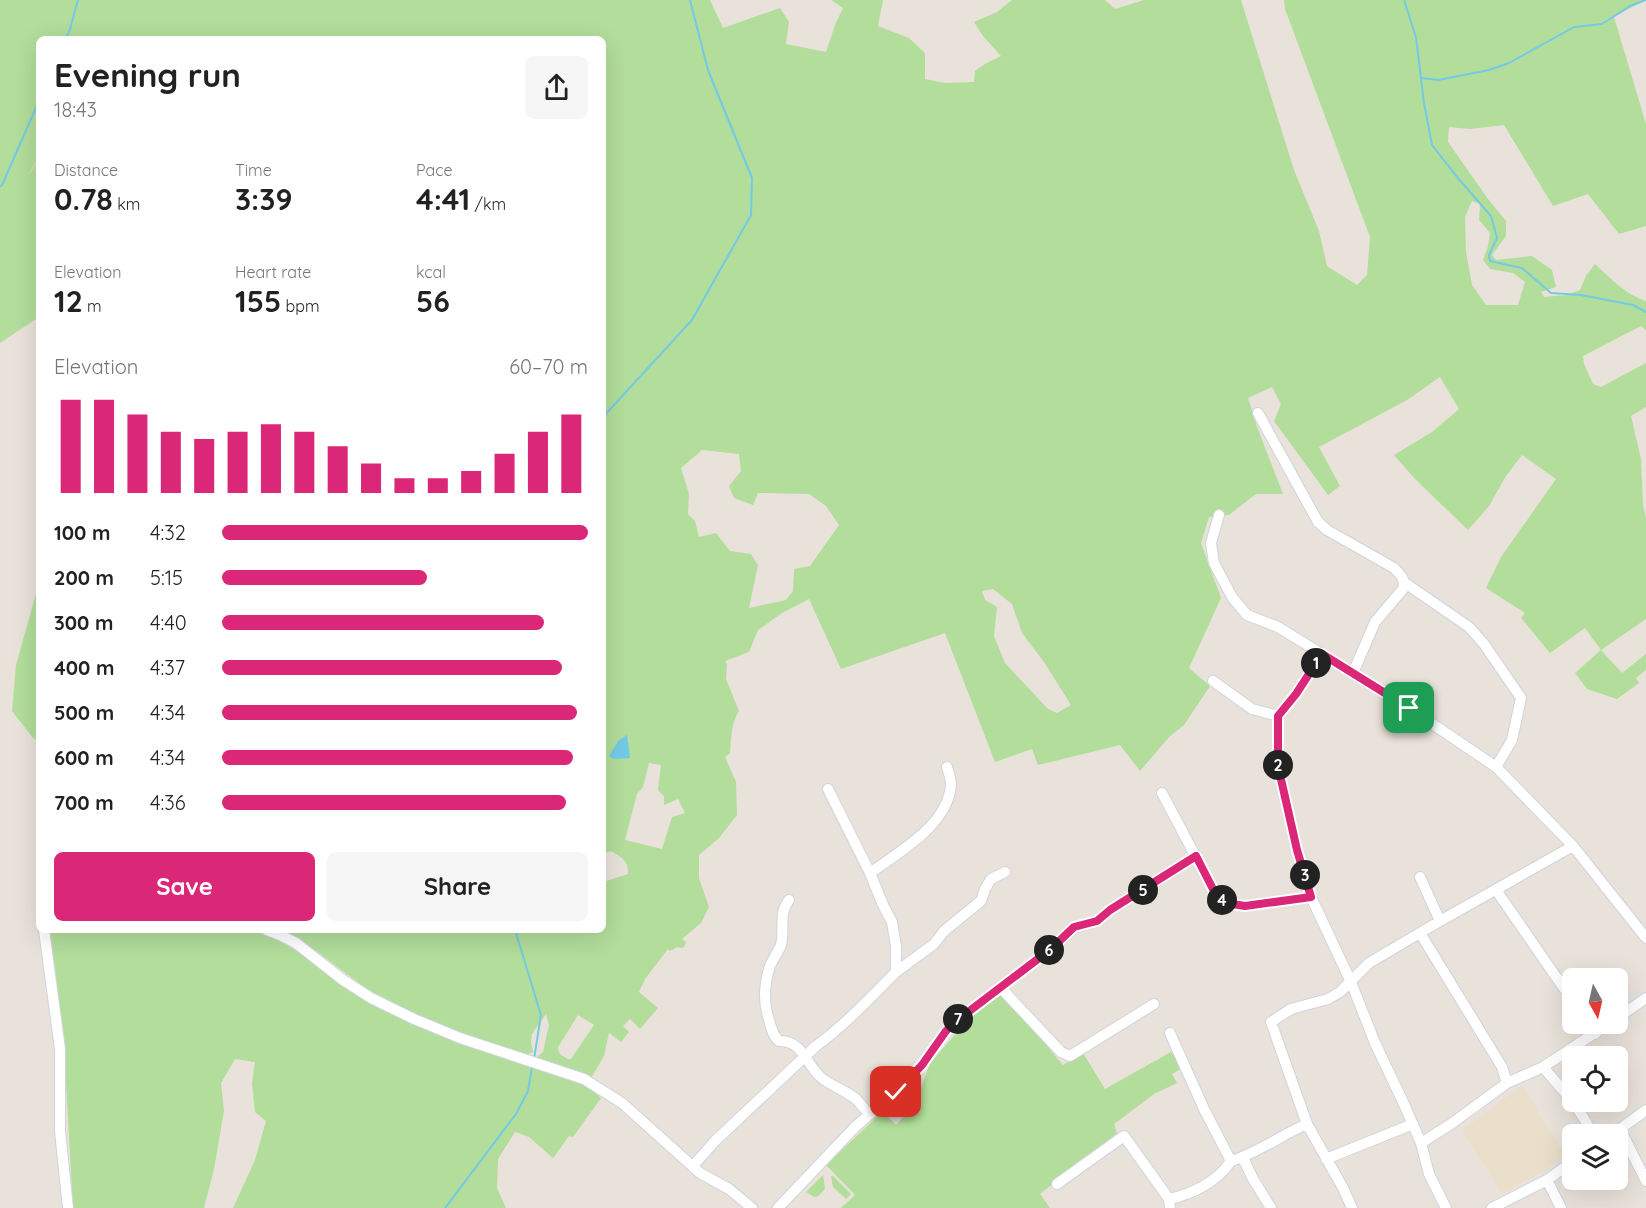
<!DOCTYPE html>
<meta charset="utf-8">
<style>
body{margin:0;font-family:Quicksand,sans-serif;background:#f6f6f6;color:#222;height:100vh;display:flex;flex-direction:column;font-size:22px;white-space:nowrap}
*{box-sizing:border-box;margin:0}
p{font-size:20px;color:#767676}
.icon{flex:none;width:33px;height:33px;fill:none;stroke:currentColor;stroke-width:2;stroke-linecap:round;stroke-linejoin:round}
.map{position:relative;flex:1;overflow:hidden}
.drawer{position:absolute;left:36px;top:36px;width:570px;height:897px;display:flex;flex-direction:column;background:#fff;border-radius:9px;box-shadow:0 6px 24px #0002}
.drawer>*{flex:none}
.needle{width:39px;rotate:172deg}
.fabs{position:absolute;left:1562px;top:968px;display:grid;gap:12px}
.fabs a{display:grid;place-items:center;width:66px;height:66px;border-radius:9px;background:#fff;box-shadow:0 6px 24px #0002;font-size:30px}
.pin{position:absolute;display:grid;place-items:center;width:51px;height:51px;color:#fff;margin:-26px;border-radius:12px;box-shadow:0 3px 9px #0006}
.km{position:absolute;width:30px;height:30px;margin:-15px;border-radius:50%;background:#222;color:#fff;font-size:16px;line-height:30px;text-align:center}
.round{display:grid;place-items:center;flex:none;width:63px;height:63px;border-radius:9px;background:#f6f6f6}
.head{display:flex;align-items:center;justify-content:space-between;height:102px;padding:0 18px}
h1{font-size:33px;font-weight:800;line-height:45px}
.stats{display:grid;grid-template-columns:repeat(3,1fr);gap:9px;height:102px;padding:6px 18px}
.stats div{display:grid;align-content:center}
.stats b{font-size:30px;font-weight:800}
.stats small{font-size:16px;font-weight:400}
.stats p{font-size:16px}
.chart{height:168px;padding:12px 18px}
.chart p{display:flex;justify-content:space-between}
.chart svg{width:100%;height:108px;margin-top:6px;stroke:#db2777;stroke-width:6}
.action{display:flex;gap:12px;margin-top:auto;padding:12px 18px}
.action a{flex:1;height:69px;border-radius:9px;background:#db2777;color:#fff;font-size:24px;font-weight:800;line-height:69px;text-align:center}
.action a+a{background:#f6f6f6;color:#222}
ul{padding:0 18px;list-style:none;font-size:20px}
li{display:grid;grid-template-columns:96px 72px 1fr;align-items:center;height:45px}
li i{height:15px;border-radius:8px;background:#db2777}
.map>svg:first-child{display:block}
.education{fill:#eadfca}
.green{fill:#b2dd9a;fill-rule:evenodd}
.water{fill:#73cae6}
.lines{fill:none;stroke-linecap:round;stroke-linejoin:round}
.stream{stroke:#73cae6;stroke-width:2}
.minor-casing{stroke:#d0d3e0;stroke-width:12}
.minor{stroke:#fff;stroke-width:10}
.route-casing{stroke:#fff;stroke-width:12}
.route{stroke:#db2777;stroke-width:8}
</style>
<div class="map">
<svg width="1646" height="1208" viewBox="0 0 1646 1208">
<rect width="100%" height="100%" fill="#e9e2da"/>
<path class="education" d="M1522,1085L1530,1096L1543,1121L1566,1156L1540,1173L1502,1194L1462,1130Z"/>
<path class="green" d="M0,0H710L723,28L780,8L789,22L786,44L826,52L835,25L843,8L831,0H883L878,26L909,38L925,53V79L945,83L974,82L975,71L985,64L1001,56L983,36L974,22L997,12L1012,0H1105L1115,9L1144,0H1241L1294,170L1319,231L1327,266L1357,285L1367,275L1370,237L1285,9L1284,0H1645L1614,17L1646,124V226L1619,234L1588,194L1553,206L1504,125L1470,129L1449,127L1448,142L1488,199L1506,221V236L1492,255L1496,260L1532,256L1552,270L1556,287L1541,292L1544,297L1567,295L1580,290L1586,276L1595,264C1610,278 1626,295 1646,301V330L1641,326L1583,356L1584,364L1593,384L1601,387L1646,363V407L1631,416L1641,459L1643,505L1646,518V619L1601,650L1622,673L1646,654V670L1636,678L1639,683L1617,699L1587,689L1575,673L1601,650L1585,628L1550,653L1521,618L1525,613L1486,588L1501,557L1556,479L1522,455L1506,476L1489,506L1468,530L1415,479L1394,455L1432,432L1459,409L1440,377L1407,400L1319,447L1340,486L1328,495L1274,421L1281,404L1272,387L1248,398L1257,427L1283,494H1256L1229,515L1209,517L1201,543L1221,598L1189,668L1210,686L1184,725L1170,736L1140,771L1120,745L1038,765L1032,749L995,762L945,633L841,669L809,599L782,613L758,630L749,652L725,661L727,665L726,679L739,711C731,723 731,739 730,753L725,757L736,782L737,815L719,838L699,855V878L709,907L701,923L682,939L686,942L684,947L681,948L677,947L670,951L668,949L645,979L639,992L658,1008L640,1029L630,1019L623,1026L629,1032L621,1042L609,1033L604,1056L591,1078L538,1061L537,1057L543,1052L549,1025L546,1014L532,1034L531,1042L533,1052L525,1056L465,1036L398,1007L368,990L315,950L277,930H603V882L628,874C629,861 621,857 611,851L603,854V39H39V156L27,177L39,159V317L0,343ZM1472,201L1480,204L1479,220L1490,233L1488,246L1483,260L1490,269L1513,273L1525,282L1518,305H1486L1472,285L1466,252L1465,217ZM702,450L739,454L741,471L729,486L734,498L753,505L758,493L809,494L826,506L839,525L810,566L794,569L793,591L786,600L749,608L758,565L751,554L730,551L716,533L699,537L695,521L688,514L689,494L681,468ZM993,589L1012,604L1022,633L1044,662L1071,705L1057,713L1048,709L1005,663L994,636L997,607L985,600L982,591ZM649,763L661,765L658,790L664,796V805L678,799L685,813L672,817L662,849L625,840L637,794L643,787ZM578,1015L594,1025L571,1059H568C562,1056 558,1054 558,1047Z
M39,583V741L33,738L12,711L16,665Z
M50,930H250L274,938L452,1040L589,1087L601,1098L573,1137L569,1136L553,1158L529,1137L515,1132L498,1159L497,1188L506,1208H233L255,1160L266,1121L255,1112L252,1083L255,1062L235,1059L221,1083L224,1111L214,1169L204,1208H73L64,1046Z
M1001,991L1063,1065L1083,1053L1105,1089L1171,1052L1182,1068L1172,1074L1177,1083L1154,1094L1114,1124L1117,1133L1040,1194L1050,1208H841L855,1195L826,1165L883,1111L896,1125L909,1111L904,1103L921,1088L930,1063L975,1012Z
M823,1175L825,1189L818,1196L814,1197L806,1192Z
M831,1176H833L851,1194L846,1199L833,1187Z"/>
<path class="water" d="M627,735L630,758L614,759L609,756L618,741Z"/>
<g class="lines">
<path class="stream" d="M1404,0L1416,37L1424,103L1432,145L1457,177L1491,216L1497,238L1489,255L1490,261L1522,268L1551,293L1581,295L1633,305L1646,312
M66,39L70,29L78,0
M1421,78L1438,80L1489,70L1509,63L1574,27L1602,24L1630,6L1646,0
M0,186L2,185L39,101
M603,417L692,320L751,215L752,178L708,70L690,0
M515,930L541,1015L534,1059
M445,1208L516,1114L528,1091L532,1067"/>
<g class="minor-casing">
<path id="minor" d="M1258,413L1318,522L1327,530L1394,568C1400,574 1406,579 1403,589L1375,622L1353,673
M1219,515L1211,543L1214,563L1232,597L1247,615L1278,627L1409,708L1496,767L1573,846L1646,938
M1405,583L1469,627L1484,644L1521,698L1512,740L1496,767
M1321,654L1296,694L1278,716V767L1297,850L1311,897L1351,982L1375,1043L1403,1102L1421,1143L1429,1174L1446,1208
M1213,681L1252,709L1278,716
M1162,793L1216,895L1226,903L1245,906L1311,897
M870,873C899,852 948,825 951,785C951,779 949,773 947,767
M1420,877L1440,921
M1496,890L1572,1000
M789,900C778,914 785,929 781,945C778,952 773,959 770,966C764,984 763,1002 769,1020C771,1028 773,1036 779,1041C804,1040 807,1068 823,1079C834,1087 846,1091 856,1099C860,1103 864,1109 869,1113
M44,930L60,1049V1131L68,1208
M267,930L280,935L296,943L343,980L371,998L414,1019L460,1038L584,1079L622,1103L700,1173L729,1189L752,1208
M1420,933L1502,1067L1507,1083
M896,972L934,944L944,931L981,901L985,889L991,879L1005,872
M1000,987L1061,1052L1070,1056L1154,1004
M1617,1018L1646,998
M1588,1023L1595,1034
M1170,1033L1204,1109L1231,1161
M1543,1067C1560,1087 1582,1110 1592,1134
M1620,1129L1646,1181
M1613,1134L1646,1110
M1421,1143L1451,1124L1507,1083L1543,1067L1610,1023
M1243,1158L1253,1179L1271,1208
M1326,1159L1413,1124
M693,1166L715,1141L816,1046C845,1025 870,998 896,972V946L892,922L883,905L870,873L828,789
M1547,1180L1561,1208
M1057,1184L1124,1136L1169,1199L1170,1208
M1169,1199C1193,1194 1218,1181 1231,1161C1258,1153 1281,1135 1307,1124
M778,1208L856,1126L896,1092L922,1065L946,1031L955,1022L1051,949L1074,928L1097,921L1110,910L1196,856
M1352,1208L1343,1188L1307,1124L1271,1022L1291,1009L1328,999L1340,992L1369,963L1440,921L1573,846
M1492,1208L1547,1180L1572,1162"/>
</g>
<use href="#minor" class="minor"/>
</g>
<g class="lines">
<g class="route-casing">
<path id="route" d="M896,1092L922,1065L946,1031L955,1022L1051,949L1074,927L1097,921L1110,910L1196,856L1216,895L1226,903L1245,906L1311,897L1297,850L1278,766V716L1296,694L1322,654L1409,708"/>
</g>
<use href="#route" class="route"/>
</g>
</svg>
<div class="fabs">
<a><svg class="needle" viewBox="-14 -14 28 28"><path d="M0-13l5 13h-10z" fill="#e53935"/><path d="M0 13l5-13h-10z" fill="#767676"/></svg></a>
<a><svg class="icon" aria-label="locate" viewBox="0 0 24 24"><circle cx="12" cy="12" r="6"/><path d="M12 2v4M12 18v4M2 12h4M18 12h4"/></svg></a>
<a><svg class="icon" aria-label="layers" viewBox="0 0 24 24"><path d="M12 4l9 5-9 5-9-5zM3 14l9 5 9-5"/></svg></a>
</div>
<div class="pin" style="left:1409px;top:708px;background:#1e9e55"><svg class="icon" aria-label="arrive" viewBox="0 0 24 24"><path d="M6 21V4h12l-3 4 3 4H6"/></svg></div>
<div class="pin" style="left:896px;top:1092px;background:#d93025"><svg class="icon" aria-label="check" viewBox="0 0 24 24"><path d="M5 12l5 5 9-10"/></svg></div>
<b class="km" style="left:1316px;top:663px">1</b>
<b class="km" style="left:1278px;top:765px">2</b>
<b class="km" style="left:1305px;top:875px">3</b>
<b class="km" style="left:1222px;top:900px">4</b>
<b class="km" style="left:1143px;top:890px">5</b>
<b class="km" style="left:1049px;top:950px">6</b>
<b class="km" style="left:958px;top:1019px">7</b>
<section class="drawer">
<div class="head"><div><h1>Evening run</h1><p>18:43</p></div><a class="round"><svg class="icon" aria-label="share" viewBox="0 0 24 24"><path d="M12 15V3M7 8l5-5 5 5M5 13v7h14v-7"/></svg></a></div>
<div class="stats">
<div><p>Distance</p><b>0.78<small> km</small></b></div>
<div><p>Time</p><b>3:39</b></div>
<div><p>Pace</p><b>4:41<small> /km</small></b></div>
</div>
<div class="stats">
<div><p>Elevation</p><b>12<small> m</small></b></div>
<div><p>Heart rate</p><b>155<small> bpm</small></b></div>
<div><p>kcal</p><b>56</b></div>
</div>
<div class="chart"><p><span>Elevation</span>60–70 m</p>
<svg viewBox="0 0 160 44" preserveAspectRatio="none"><path d="M5 44V6M15 44V6M25 44V12M35 44V19M45 44V22M55 44V19M65 44V16M75 44V19M85 44V25M95 44V32M105 44V38M115 44V38M125 44V35M135 44V28M145 44V19M155 44V12"/></svg>
</div>
<ul>
<li><b>100 m</b>4:32<i style="width:100%"></i></li>
<li><b>200 m</b>5:15<i style="width:56%"></i></li>
<li><b>300 m</b>4:40<i style="width:88%"></i></li>
<li><b>400 m</b>4:37<i style="width:93%"></i></li>
<li><b>500 m</b>4:34<i style="width:97%"></i></li>
<li><b>600 m</b>4:34<i style="width:96%"></i></li>
<li><b>700 m</b>4:36<i style="width:94%"></i></li>
</ul>
<div class="action"><a>Save</a><a>Share</a></div>
</section>
</div>
